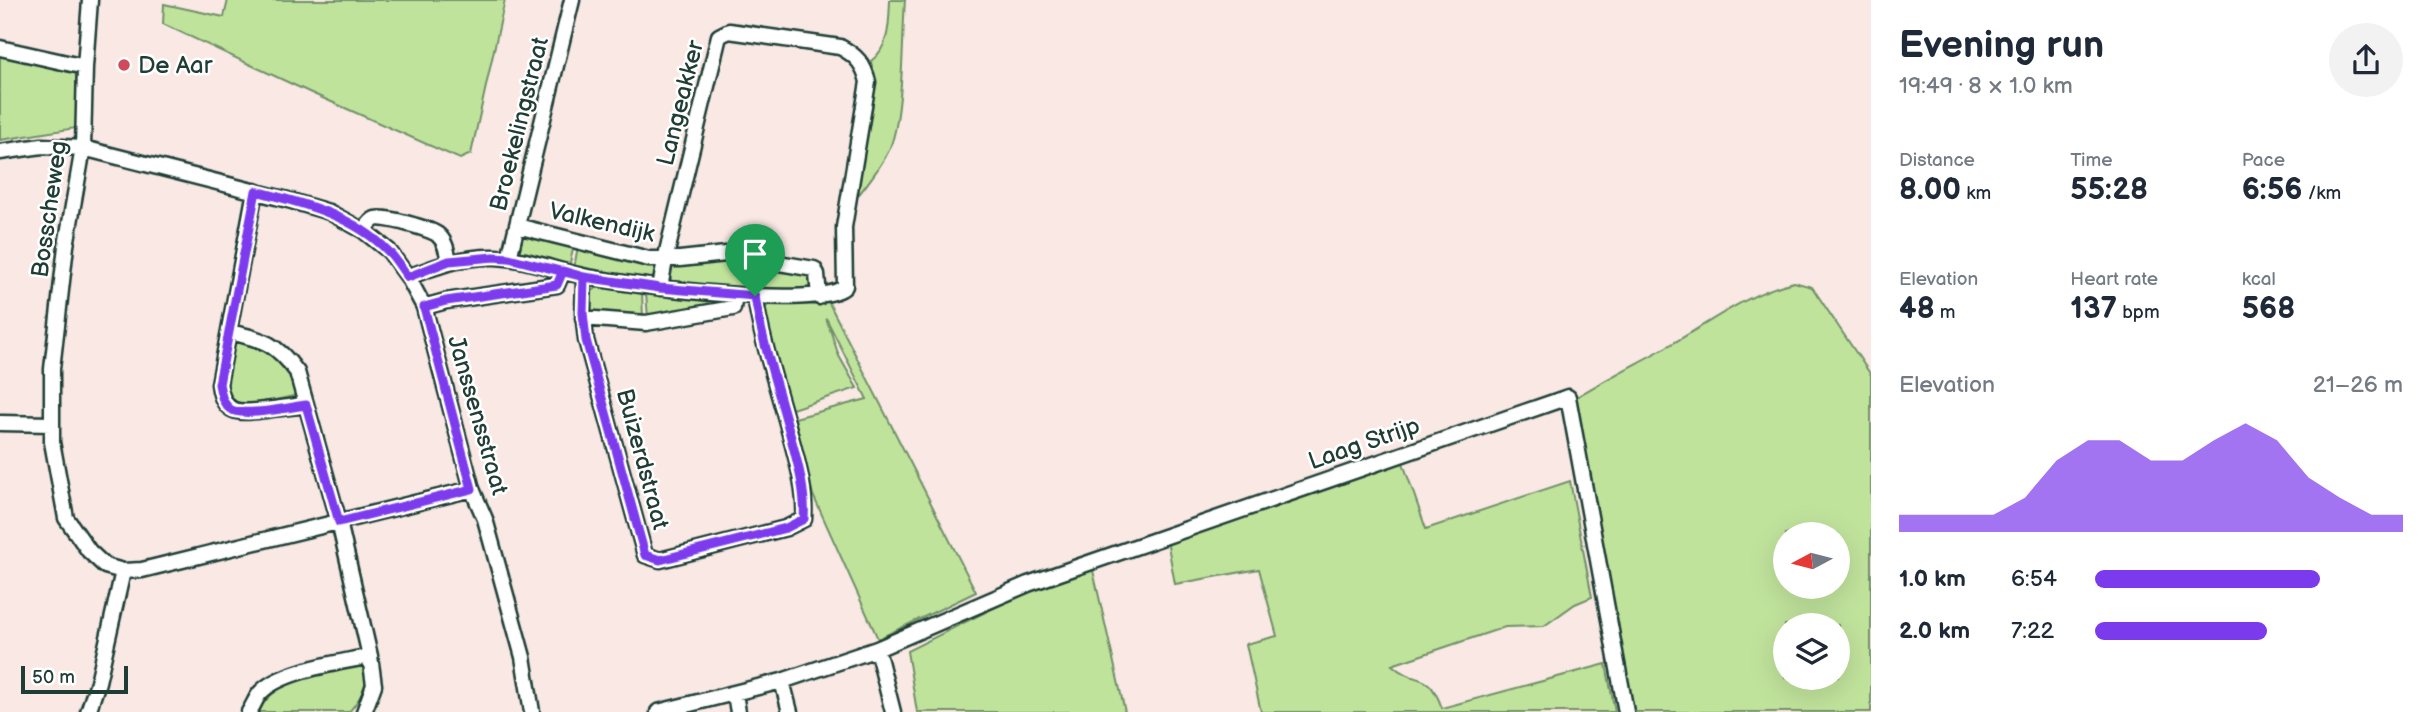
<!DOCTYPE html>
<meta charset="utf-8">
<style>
body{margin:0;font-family:"Balsamiq Sans",sans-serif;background:#f2f2f3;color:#1f2937;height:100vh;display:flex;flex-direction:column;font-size:26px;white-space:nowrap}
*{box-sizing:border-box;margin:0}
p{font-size:23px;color:#747a83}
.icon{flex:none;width:38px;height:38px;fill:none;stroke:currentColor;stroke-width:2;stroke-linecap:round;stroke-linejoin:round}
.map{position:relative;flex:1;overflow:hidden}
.sheet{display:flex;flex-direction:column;background:#fff;width:560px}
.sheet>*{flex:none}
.needle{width:46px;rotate:263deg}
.buttons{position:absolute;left:1773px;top:522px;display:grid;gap:14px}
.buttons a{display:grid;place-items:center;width:77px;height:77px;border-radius:50%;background:#fff;box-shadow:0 7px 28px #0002;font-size:35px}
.scale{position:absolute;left:21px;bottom:18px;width:107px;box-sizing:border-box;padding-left:7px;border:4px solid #1f3d34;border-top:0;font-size:19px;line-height:24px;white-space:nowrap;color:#1f3d34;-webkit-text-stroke:5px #fff;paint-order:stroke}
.pin{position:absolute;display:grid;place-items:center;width:60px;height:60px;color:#fff;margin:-72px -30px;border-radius:50% 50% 50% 0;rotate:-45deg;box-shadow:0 0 7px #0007}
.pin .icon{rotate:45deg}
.round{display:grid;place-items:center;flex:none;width:74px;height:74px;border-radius:37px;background:#f2f2f3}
.head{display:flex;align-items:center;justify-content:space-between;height:119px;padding:0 28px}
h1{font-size:38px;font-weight:700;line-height:52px}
.stats{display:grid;grid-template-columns:repeat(3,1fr);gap:10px;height:119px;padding:7px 28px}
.stats div{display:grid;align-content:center}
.stats b{font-size:30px;font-weight:700}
.stats small{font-size:19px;font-weight:400}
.stats p{font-size:19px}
.chart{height:196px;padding:14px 28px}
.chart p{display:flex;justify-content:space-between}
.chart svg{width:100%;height:126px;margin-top:7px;fill:#7c3aed;opacity:.7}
ul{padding:0 28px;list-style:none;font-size:23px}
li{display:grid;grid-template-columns:112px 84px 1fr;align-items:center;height:52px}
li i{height:18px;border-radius:9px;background:#7c3aed}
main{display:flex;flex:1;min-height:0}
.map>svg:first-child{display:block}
.green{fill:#c0e39c;stroke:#709068;stroke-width:2;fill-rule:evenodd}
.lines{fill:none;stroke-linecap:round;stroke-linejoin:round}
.street-casing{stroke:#1f3d34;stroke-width:19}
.street{stroke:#fff;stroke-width:14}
.route-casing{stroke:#fff;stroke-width:14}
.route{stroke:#7c3aed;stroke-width:9}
.poi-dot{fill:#d1495b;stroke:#fff;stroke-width:2.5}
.labels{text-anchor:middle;stroke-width:5;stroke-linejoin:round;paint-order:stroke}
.poi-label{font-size:24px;fill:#1f3d34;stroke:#fff;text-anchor:start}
.street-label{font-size:24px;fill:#1f3d34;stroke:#fff}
</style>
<main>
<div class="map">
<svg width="1871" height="712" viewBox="0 0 1871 712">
<rect width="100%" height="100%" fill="#f9e8e4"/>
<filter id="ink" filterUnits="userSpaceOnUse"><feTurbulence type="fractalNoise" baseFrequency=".0143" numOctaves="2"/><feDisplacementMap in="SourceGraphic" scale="14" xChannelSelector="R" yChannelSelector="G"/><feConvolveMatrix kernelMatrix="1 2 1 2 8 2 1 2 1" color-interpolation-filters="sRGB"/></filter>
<g filter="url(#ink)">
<path class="green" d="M228,0H505L471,154L460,159L309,92L163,24L164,4L224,17Z
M890,0H905C902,38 904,121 888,152C880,168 868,183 857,197L875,88L871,61C890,47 889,21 890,0Z
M0,51L76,68V128L0,140Z
M524,232L574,245L569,267L521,255L519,253Z
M578,246L658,267L655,276L647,281L574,268Z
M718,258L754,264L747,289L676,284L669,278V264Z
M758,265L810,274L814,289H752Z
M1794,282L1812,287L1871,375V712H1632L1575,398C1606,379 1638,363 1670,345C1711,322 1747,293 1794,282ZM1785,534H1838V586H1785ZM1785,625H1838V677H1785Z
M601,285L642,291L643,319L590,312L591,292Z
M646,292L730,300V303L648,318Z
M827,299L976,592L878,639L813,495L795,418L867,399L826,318L839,356L857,388L789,410L764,311L770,301Z
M235,336C271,349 286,356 298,395L248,406C215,403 231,356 235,336Z
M1402,460L1426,529L1570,481L1592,597L1575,604L1544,626L1505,627L1392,665C1418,688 1427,667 1442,708L1606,664L1615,712H1261L1246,644L1277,636L1259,569L1175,584L1167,540Z
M1092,566L1125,712H917L907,651L1032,589Z
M363,664C371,682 361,698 349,712H257C279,675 324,672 363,664Z"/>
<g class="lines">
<g class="street-casing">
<path id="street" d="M90,0L85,67L83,148L66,246L52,369V442L66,518L89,551L105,566L123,571L142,570L472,489
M0,48L85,67
M0,152L42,146L83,148L288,200L329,212L364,231L389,251L408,277L424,307L472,489L485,519L523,657L532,712
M255,191L219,384C223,416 240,413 265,410C279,408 292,407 306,405
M517,226L649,259H680L726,254L814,269L817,274L819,297
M364,231C367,227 370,221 375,219C381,215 432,229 438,235C446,242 447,252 449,261
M509,258L572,0
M408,277C437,266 463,256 495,257C525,258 554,270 583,276C620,284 824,312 845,286L844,227L868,82C864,64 856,55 840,47L729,31L719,36L665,260L660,288
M584,277L583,313L586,340L645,555L660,560L786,528L804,519C806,492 798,464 791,438C779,391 762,344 755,296
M424,307L446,301L557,285L563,271
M583,318L646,323L733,308L735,295
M230,332C264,340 276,343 297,372L339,522L370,656L374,685L364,712
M0,423L52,424
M877,649L893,712
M782,681L790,712
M735,694L738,712
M88,712L98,682L123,571
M249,712C253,706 256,698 260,693C281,670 340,663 370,656
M658,712L782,681L877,649L1028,584L1568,397L1626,712"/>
</g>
<use href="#street" class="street"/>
</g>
</g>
<g class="lines" filter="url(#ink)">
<g class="route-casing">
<path id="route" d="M755,296L660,288L584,277L509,258L494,257L449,261L408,277C401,269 396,258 388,251C353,215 302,203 256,191L219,384C221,393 222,403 230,409C242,418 290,407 306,405L339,522L472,489L424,307L446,301L557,285L563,271L584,277L583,313L586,340L645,555L660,560L786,528L804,519C806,492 798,464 791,438C779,391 762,344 755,296"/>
</g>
<use href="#route" class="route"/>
</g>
<circle class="poi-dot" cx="124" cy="65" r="7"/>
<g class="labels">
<g class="poi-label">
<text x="138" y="73">De Aar</text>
</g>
<g class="street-label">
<text transform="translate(680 103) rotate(-76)" y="8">Langeakker</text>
<text transform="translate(519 124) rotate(-76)" y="8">Broekelingstraat</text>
<text transform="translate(49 209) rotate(-82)" y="8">Bosscheweg</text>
<text transform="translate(602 222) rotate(13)" y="8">Valkendijk</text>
<text transform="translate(478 415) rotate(74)" y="8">Janssensstraat</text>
<text transform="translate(1364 443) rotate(-19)" y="8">Laag Strijp</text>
<text transform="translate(643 459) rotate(75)" y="8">Buizerdstraat</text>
</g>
</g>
</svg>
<div class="buttons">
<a><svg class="needle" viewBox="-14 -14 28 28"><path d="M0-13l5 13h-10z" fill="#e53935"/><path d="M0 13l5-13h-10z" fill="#747a83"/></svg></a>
<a><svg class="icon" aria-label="layers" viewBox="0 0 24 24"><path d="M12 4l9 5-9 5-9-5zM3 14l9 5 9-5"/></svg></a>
</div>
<div class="scale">50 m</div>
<div class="pin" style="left:755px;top:296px;background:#1e9e55"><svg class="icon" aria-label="arrive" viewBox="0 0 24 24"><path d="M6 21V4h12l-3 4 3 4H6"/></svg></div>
</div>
<section class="sheet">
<div class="head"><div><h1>Evening run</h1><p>19:49 · 8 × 1.0 km</p></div><a class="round"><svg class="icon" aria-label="share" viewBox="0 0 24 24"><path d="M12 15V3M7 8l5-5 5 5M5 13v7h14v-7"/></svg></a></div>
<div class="stats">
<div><p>Distance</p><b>8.00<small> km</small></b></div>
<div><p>Time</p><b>55:28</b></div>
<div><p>Pace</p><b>6:56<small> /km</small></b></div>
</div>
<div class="stats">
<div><p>Elevation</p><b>48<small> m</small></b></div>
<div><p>Heart rate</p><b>137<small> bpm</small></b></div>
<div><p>kcal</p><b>568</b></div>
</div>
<div class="chart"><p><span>Elevation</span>21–26 m</p>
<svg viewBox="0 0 160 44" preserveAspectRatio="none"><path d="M0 44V38L10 38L20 38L30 38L40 32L50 19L60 12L70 12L80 19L90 19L100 12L110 6L120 12L130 25L140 32L150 38L160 38V44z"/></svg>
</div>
<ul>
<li><b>1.0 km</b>6:54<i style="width:73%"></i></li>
<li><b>2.0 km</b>7:22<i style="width:56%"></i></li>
</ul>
</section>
</main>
